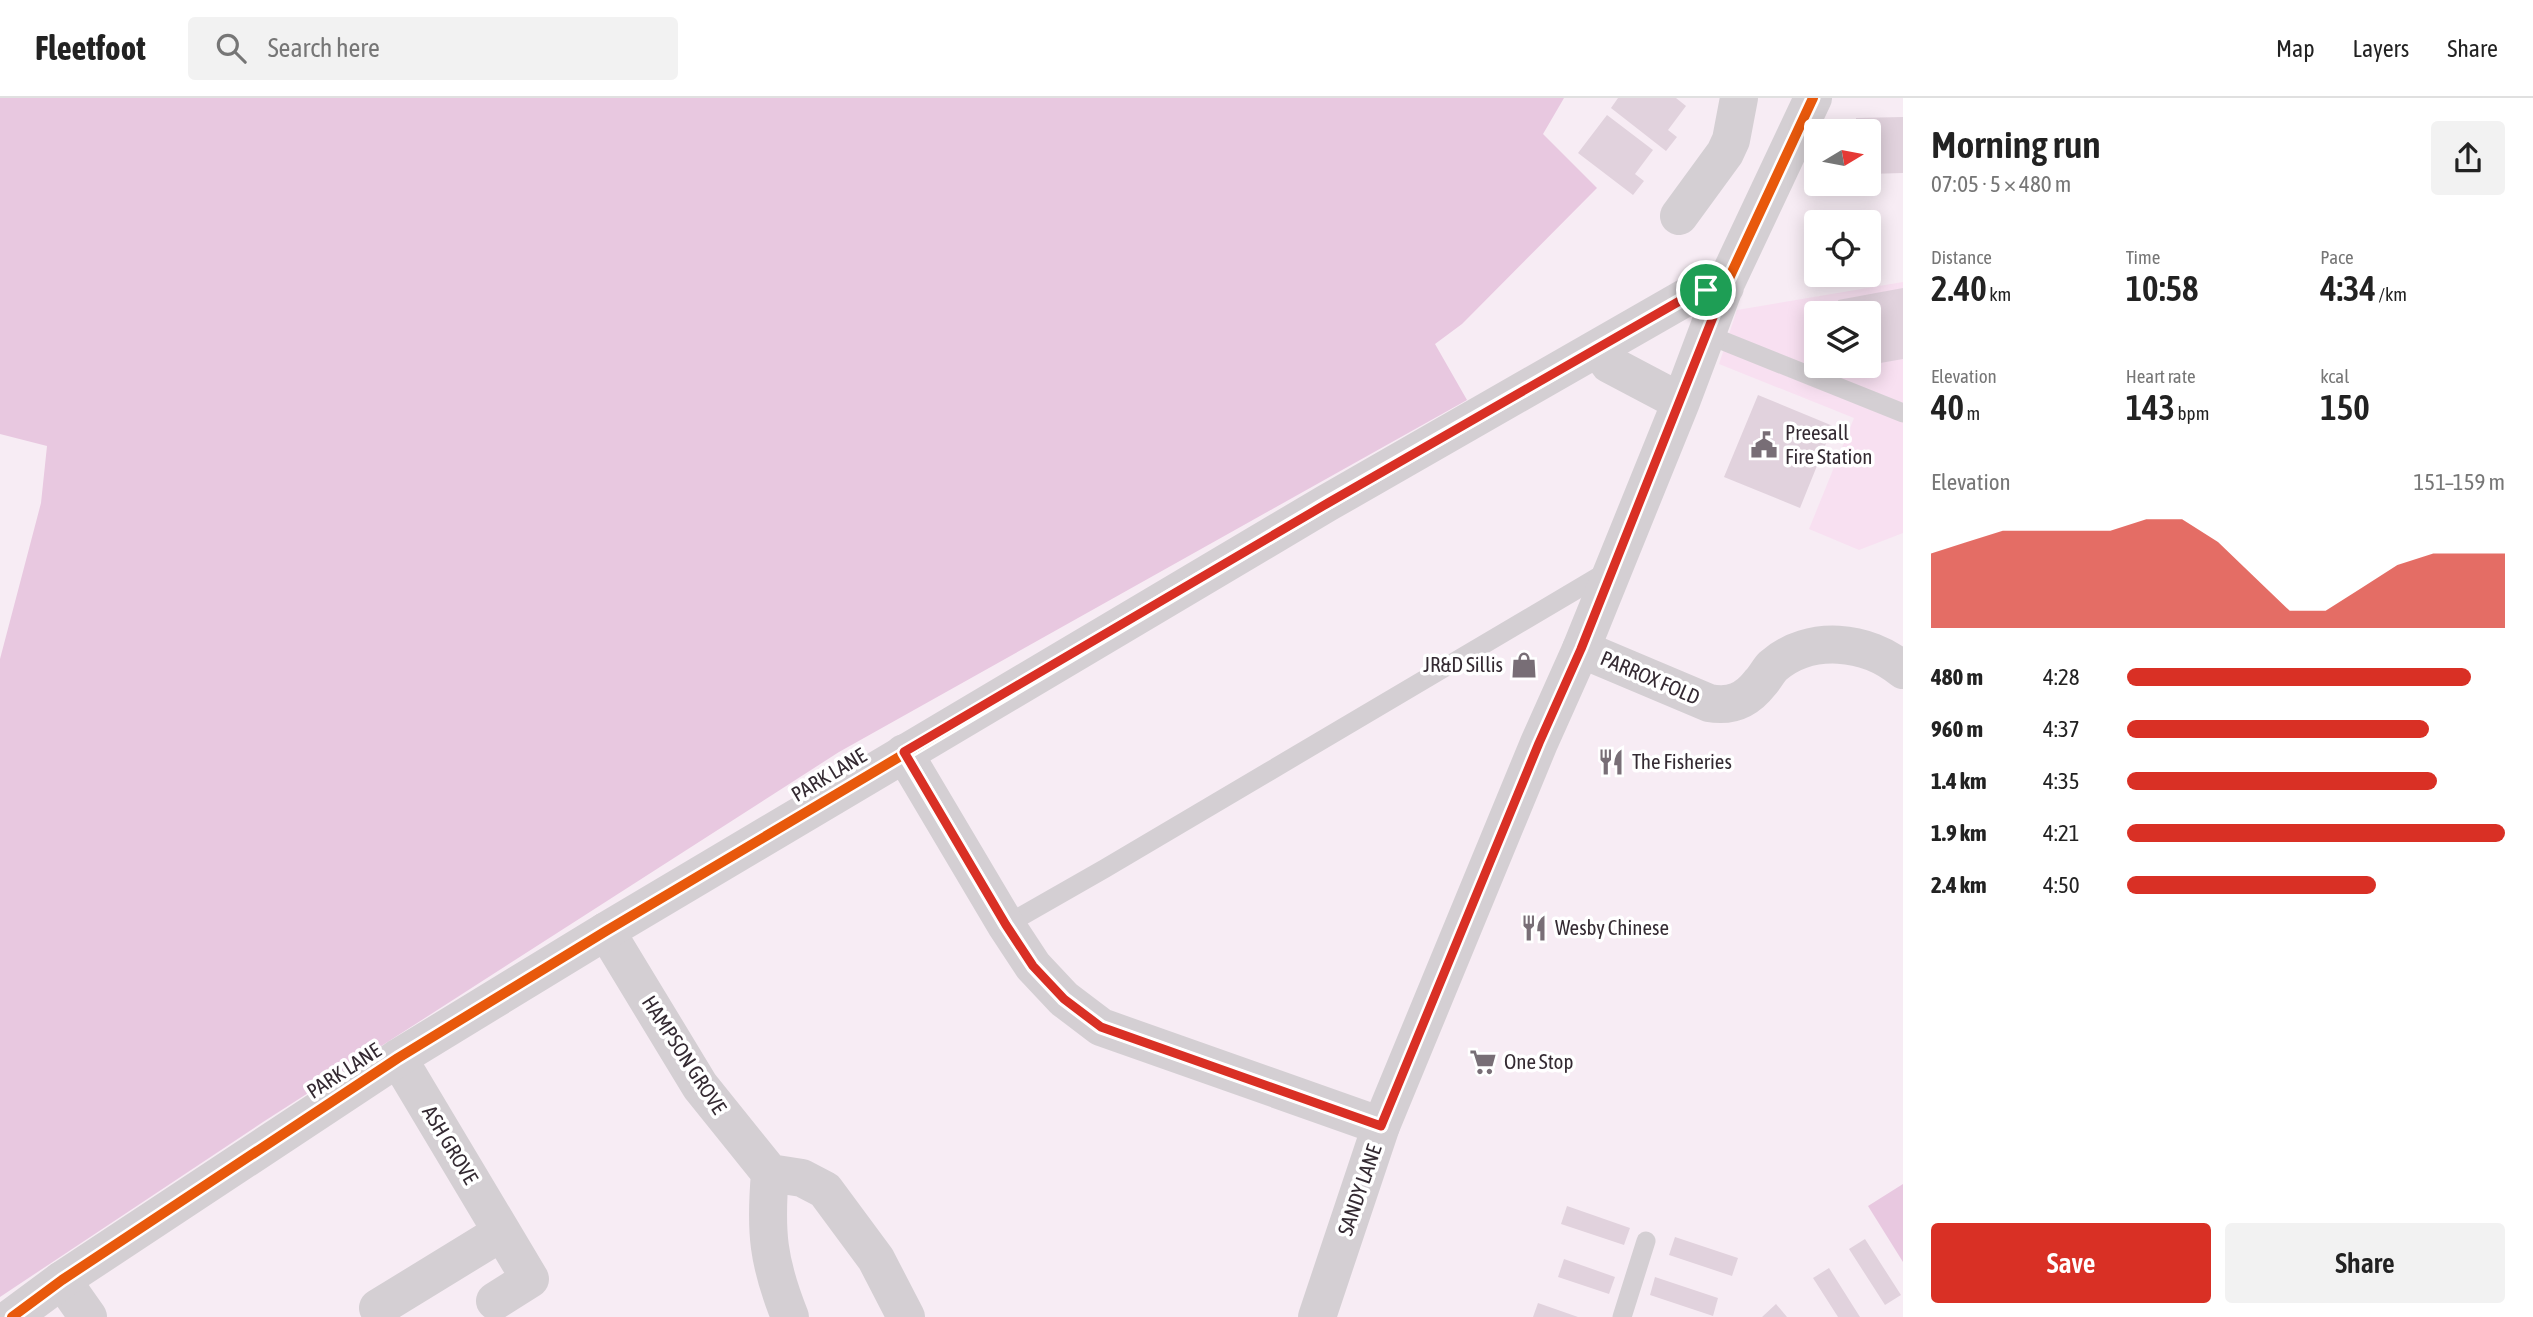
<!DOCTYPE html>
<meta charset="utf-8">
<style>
body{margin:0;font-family:"Asap Condensed",sans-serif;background:#f2f2f2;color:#222;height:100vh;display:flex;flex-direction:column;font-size:26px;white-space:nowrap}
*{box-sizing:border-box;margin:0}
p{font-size:23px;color:#767676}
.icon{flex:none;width:38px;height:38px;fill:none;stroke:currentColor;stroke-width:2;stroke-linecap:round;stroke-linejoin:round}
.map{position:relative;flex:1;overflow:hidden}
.side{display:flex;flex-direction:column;background:#fff;width:630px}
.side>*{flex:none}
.needle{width:46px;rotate:80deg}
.tools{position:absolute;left:1804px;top:21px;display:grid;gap:14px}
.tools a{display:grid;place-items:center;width:77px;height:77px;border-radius:7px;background:#fff;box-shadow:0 4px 18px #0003;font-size:35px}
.pin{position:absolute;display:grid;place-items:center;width:60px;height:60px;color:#fff;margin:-30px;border:4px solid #fff;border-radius:50%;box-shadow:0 2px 7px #0007}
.round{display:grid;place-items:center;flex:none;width:74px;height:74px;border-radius:7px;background:#f2f2f2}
.summary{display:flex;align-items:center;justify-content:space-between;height:119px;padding:0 28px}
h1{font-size:38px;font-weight:600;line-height:52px}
.figures{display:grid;grid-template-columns:repeat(3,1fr);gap:10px;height:119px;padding:7px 28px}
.figures div{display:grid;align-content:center}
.figures b{font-size:35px;font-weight:600}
.figures small{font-size:19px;font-weight:400}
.figures p{font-size:19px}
.chart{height:196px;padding:14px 28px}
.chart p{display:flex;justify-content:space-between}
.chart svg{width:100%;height:126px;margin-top:7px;fill:#d93025;opacity:.7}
.button{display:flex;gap:14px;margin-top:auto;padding:14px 28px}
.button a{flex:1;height:80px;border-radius:7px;background:#d93025;color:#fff;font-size:28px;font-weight:600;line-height:80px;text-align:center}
.button a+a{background:#f2f2f2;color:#222}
ul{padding:0 28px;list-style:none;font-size:23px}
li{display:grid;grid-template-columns:112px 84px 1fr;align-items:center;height:52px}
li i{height:18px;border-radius:9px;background:#d93025}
header{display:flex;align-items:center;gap:42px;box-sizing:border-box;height:98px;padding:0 35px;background:#fff;border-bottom:2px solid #e0e0e0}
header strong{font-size:33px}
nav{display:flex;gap:38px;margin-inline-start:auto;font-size:24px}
.search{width:490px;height:63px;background:#f2f2f2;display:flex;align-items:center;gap:18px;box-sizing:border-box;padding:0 24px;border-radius:7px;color:#767676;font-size:26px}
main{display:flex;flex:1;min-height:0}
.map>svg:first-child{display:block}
.built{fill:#f8e0f1;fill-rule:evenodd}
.green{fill:#e8c8e0}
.building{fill:#e1d2dd}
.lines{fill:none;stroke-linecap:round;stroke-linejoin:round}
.lane{stroke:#d4cfd3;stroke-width:19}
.street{stroke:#d4cfd3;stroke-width:38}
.secondary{stroke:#d4cfd3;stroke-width:38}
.cycleway-casing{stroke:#fff;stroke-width:15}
.cycleway{stroke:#e8590c;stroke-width:10}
.route-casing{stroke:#fff;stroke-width:14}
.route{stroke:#d93025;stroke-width:9}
.labels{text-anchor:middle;stroke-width:7;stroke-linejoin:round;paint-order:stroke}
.poi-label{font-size:21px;fill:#342a32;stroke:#fff;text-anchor:start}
.street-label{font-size:21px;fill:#342a32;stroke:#fff}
</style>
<header>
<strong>Fleetfoot</strong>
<div class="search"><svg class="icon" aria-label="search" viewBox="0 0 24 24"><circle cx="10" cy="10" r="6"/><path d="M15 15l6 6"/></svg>Search here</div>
<nav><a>Map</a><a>Layers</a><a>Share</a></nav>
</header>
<main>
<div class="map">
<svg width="1903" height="1219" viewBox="0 0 1903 1219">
<rect width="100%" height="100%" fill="#f7ecf4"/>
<path class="built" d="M1903,184V435L1859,452L1809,431L1854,320L1719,266L1737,212ZM1816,215H1869V268H1816Z"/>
<path class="green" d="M0,0H1564L1543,36L1597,90L1462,226L1435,246L1467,302L839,654L263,1024L0,1199V561L41,405L47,348L0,336Z
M1903,1086V1164L1868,1108Z"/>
<path class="building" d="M1618,0H1676L1686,8L1668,32L1677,39L1666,53L1611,10Z
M1607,17L1653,52L1635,76L1644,83L1633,97L1578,55Z
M1903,19V75L1869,76V33H1856V20Z
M1903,190V261L1869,267V215H1841L1838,202Z
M1758,297L1833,328L1800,410L1724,379Z
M1567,1108L1630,1130L1624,1147L1561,1126Z
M1675,1139L1738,1160L1732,1178L1669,1157Z
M1865,1141L1901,1197L1885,1207L1849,1151Z
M1564,1161L1615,1179L1609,1196L1558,1179Z
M1829,1170L1860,1219H1838L1813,1180Z
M1655,1179L1718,1200L1713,1218L1650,1197Z
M1538,1205L1578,1219H1533Z
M1776,1206L1787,1219H1762Z"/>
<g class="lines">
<path class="lane" d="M1706,236L1903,315
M1006,827L1104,771L1608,473
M1622,1219L1646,1143"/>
<path class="street" d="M1679,118L1725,55L1731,42L1739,0
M1581,551L1709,605C1731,609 1746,603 1760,585C1765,580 1768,573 1773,568C1810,536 1867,542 1903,572
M904,655L1006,827L1033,868L1064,901L1101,929L1381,1028
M606,833L700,988L770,1075L802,1080L825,1092L876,1161L906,1219
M398,960L530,1181L495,1203
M770,1075C765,1134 768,1164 790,1219
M62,1182L88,1219
M378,1210L502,1134"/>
<path class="secondary" d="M1600,250L1609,266L1681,304
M12,1219L62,1182L398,960L606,833L1327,405L1697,193L1725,189
M1317,1219L1381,1028L1539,645L1581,551L1681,304L1725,187L1813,0"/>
<g class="cycleway-casing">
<path id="cycleway" d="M904,655L1006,827L1033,868L1064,901L1101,929L1381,1028
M12,1219L62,1182L398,960L606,833L1327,405L1697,193L1725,189L1813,0"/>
</g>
<use href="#cycleway" class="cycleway"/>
</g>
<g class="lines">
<g class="route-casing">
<path id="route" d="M1725,189L1581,551L1539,645L1381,1028L1101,929L1064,901L1033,868L1006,827L904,654L1328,405L1697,193Z"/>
</g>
<use href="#route" class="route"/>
</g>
<defs>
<g id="civic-bare" transform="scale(2.1)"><path d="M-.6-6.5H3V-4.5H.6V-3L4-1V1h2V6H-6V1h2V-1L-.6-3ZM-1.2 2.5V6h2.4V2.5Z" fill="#786e76" stroke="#fff" stroke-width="2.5" paint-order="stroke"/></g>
<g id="shop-bare" transform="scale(2.1)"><path d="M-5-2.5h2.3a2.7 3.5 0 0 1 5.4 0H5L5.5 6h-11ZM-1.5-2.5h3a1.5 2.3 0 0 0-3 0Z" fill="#786e76" stroke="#fff" stroke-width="2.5" paint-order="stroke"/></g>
<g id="restaurant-bare" transform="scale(2.1)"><path d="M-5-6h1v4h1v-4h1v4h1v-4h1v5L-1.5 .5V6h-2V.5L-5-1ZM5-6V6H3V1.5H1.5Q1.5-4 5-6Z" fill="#786e76" stroke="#fff" stroke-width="2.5" paint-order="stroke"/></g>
<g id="supermarket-bare" transform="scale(2.1)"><path d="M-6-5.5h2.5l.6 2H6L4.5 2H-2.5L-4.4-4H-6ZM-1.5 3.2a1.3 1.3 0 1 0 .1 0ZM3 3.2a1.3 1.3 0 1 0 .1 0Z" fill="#786e76" stroke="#fff" stroke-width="2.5" paint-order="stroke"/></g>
</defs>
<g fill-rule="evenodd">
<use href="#civic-bare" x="1764" y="347"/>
<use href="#shop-bare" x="1524" y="567"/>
<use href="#restaurant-bare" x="1611" y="664"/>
<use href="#restaurant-bare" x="1534" y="830"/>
<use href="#supermarket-bare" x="1483" y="964"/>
</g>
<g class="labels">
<g class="poi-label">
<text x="1785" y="342">Preesall<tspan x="1785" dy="24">Fire Station</tspan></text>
<text x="1503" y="574" text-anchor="end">JR&amp;D Sillis</text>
<text x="1632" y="671">The Fisheries</text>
<text x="1555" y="837">Wesby Chinese</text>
<text x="1504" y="971">One Stop</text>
</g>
<g class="street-label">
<text transform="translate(1650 580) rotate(23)" y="7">PARROX FOLD</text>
<text transform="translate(829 677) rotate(-31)" y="7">PARK LANE</text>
<text transform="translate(684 957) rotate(57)" y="7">HAMPSON GROVE</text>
<text transform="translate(344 973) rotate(-33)" y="7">PARK LANE</text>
<text transform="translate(450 1047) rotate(59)" y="7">ASH GROVE</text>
<text transform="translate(1360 1092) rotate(-71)" y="7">SANDY LANE</text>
</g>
</g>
</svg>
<div class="tools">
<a><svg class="needle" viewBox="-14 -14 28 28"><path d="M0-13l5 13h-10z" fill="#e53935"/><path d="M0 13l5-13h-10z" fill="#767676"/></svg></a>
<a><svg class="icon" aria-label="locate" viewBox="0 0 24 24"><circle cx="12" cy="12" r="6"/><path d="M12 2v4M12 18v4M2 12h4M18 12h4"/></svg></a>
<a><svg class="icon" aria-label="layers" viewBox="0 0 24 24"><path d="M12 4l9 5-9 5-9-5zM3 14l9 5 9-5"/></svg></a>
</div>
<div class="pin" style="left:1706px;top:192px;background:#1e9e55"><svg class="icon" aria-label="arrive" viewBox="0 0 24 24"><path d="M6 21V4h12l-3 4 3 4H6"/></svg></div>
</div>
<section class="side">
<div class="summary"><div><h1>Morning run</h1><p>07:05 · 5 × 480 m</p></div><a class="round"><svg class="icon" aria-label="share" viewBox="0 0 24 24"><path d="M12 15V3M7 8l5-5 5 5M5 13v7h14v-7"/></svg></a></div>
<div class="figures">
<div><p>Distance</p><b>2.40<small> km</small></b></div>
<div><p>Time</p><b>10:58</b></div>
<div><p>Pace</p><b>4:34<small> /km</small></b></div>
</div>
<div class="figures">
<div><p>Elevation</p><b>40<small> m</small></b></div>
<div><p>Heart rate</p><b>143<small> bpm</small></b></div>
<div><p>kcal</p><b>150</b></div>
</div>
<div class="chart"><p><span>Elevation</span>151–159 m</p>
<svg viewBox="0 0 160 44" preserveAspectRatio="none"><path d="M0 44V18L10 14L20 10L30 10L40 10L50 10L60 6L70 6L80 14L90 26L100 38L110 38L120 30L130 22L140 18L150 18L160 18V44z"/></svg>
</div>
<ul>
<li><b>480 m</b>4:28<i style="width:91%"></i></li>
<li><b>960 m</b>4:37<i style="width:80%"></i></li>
<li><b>1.4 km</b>4:35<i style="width:82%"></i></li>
<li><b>1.9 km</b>4:21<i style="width:100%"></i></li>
<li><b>2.4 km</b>4:50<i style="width:66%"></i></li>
</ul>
<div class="button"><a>Save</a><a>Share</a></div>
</section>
</main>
